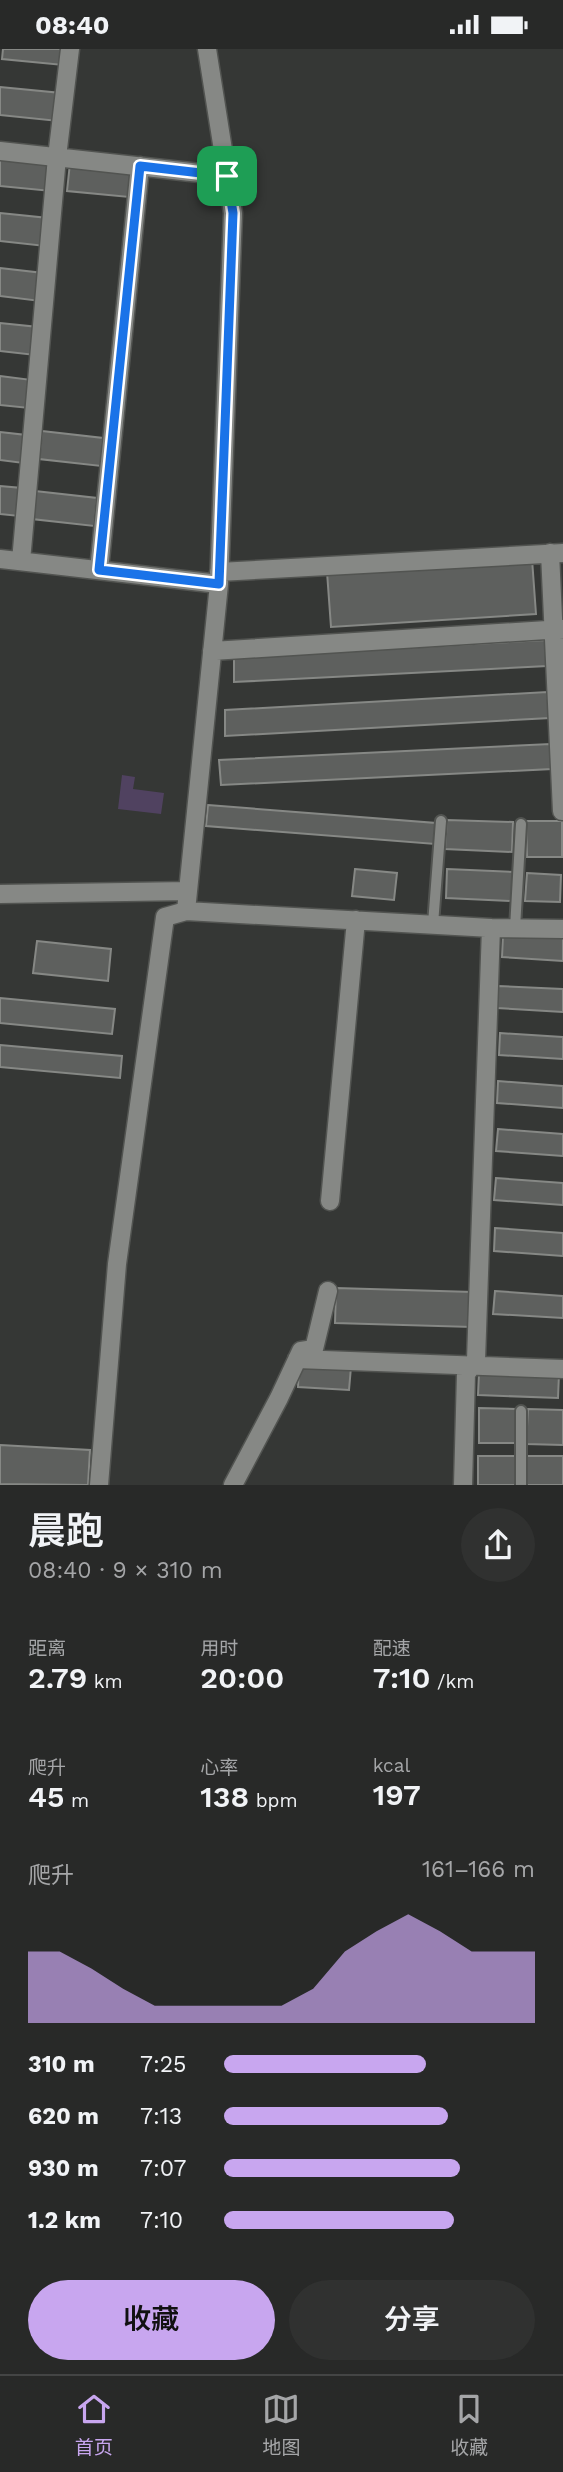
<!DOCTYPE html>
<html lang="zh">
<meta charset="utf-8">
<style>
body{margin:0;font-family:"Work Sans","Noto Sans SC",sans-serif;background:#303130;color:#f1f3f6;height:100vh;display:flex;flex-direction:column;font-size:26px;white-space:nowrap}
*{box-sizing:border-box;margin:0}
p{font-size:23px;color:#a5a6a8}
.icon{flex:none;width:38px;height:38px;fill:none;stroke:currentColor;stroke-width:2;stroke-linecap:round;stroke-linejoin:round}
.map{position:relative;height:1436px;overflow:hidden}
.panel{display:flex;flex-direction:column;background:#282928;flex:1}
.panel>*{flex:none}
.pin{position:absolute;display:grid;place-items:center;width:60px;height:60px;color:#fff;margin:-30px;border-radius:14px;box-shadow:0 4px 10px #0006}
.round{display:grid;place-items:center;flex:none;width:74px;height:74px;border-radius:37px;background:#303130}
.overview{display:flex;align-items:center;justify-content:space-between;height:119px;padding:0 28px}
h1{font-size:38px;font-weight:600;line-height:52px}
.metrics{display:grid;grid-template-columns:repeat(3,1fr);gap:10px;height:119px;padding:7px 28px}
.metrics div{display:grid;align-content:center}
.metrics b{font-size:30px;font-weight:600}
.metrics small{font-size:19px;font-weight:400}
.metrics p{font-size:19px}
.chart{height:196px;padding:14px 28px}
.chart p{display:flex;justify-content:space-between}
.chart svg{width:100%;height:126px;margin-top:7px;fill:#c8a6ef;opacity:.7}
.button{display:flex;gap:14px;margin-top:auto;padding:14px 28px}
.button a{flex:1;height:80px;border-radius:42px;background:#c8a6ef;color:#111;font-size:28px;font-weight:600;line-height:80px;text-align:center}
.button a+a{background:#303130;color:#f1f3f6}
ul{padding:0 28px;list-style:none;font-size:23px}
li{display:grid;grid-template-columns:112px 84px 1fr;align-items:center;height:52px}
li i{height:18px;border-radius:9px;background:#c8a6ef}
.status{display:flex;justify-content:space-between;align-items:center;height:49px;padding:0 35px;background:#282928;direction:ltr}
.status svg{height:19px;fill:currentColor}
.dock{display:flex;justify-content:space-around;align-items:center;height:98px;border-top:2px solid #444545;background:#282928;font-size:19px;color:#a5a6a8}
.dock a{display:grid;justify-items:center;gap:4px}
.dock .selected{color:#c8a6ef}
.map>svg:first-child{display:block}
.green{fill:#504260}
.building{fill:#5e605e;stroke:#868885;stroke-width:2}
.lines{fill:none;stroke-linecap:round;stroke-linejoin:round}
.service-casing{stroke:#525451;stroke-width:14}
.minor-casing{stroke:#525451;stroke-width:21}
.service{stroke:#868885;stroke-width:10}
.minor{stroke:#868885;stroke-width:18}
.route-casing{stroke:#fff;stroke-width:14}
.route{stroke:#1a73e8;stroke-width:9}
</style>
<div class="status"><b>08:40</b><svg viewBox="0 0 49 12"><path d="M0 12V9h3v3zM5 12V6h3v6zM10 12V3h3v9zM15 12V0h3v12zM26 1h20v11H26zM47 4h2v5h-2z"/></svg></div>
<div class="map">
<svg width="563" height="1436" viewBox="0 0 563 1436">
<rect width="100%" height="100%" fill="#353735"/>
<path class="green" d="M122,726L135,728L133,740L164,744L161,765L118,760Z"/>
<path class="building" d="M3,0H65L63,16L2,10Z
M0,38L61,44L58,72L0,66Z
M0,109L54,115L51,142L0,137Z
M70,114L132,120L129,148L67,142Z
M0,164L48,169L45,197L0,192Z
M0,219L43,224L40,252L0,247Z
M0,274L38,278L35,306L0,302Z
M0,327L32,331L29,359L0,356Z
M42,382L103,389L101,417L39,410Z
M0,383L26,386L23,414L0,411Z
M0,437L22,439L19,467L0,465Z
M35,442L97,449L94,477L32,470Z
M532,510L536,565L331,578L327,523Z
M545,591L547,617L234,633V608Z
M547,643L550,669L225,687V661Z
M550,695L552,720L221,736L219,711Z
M208,756L436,774L435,795L206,777Z
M447,771L513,773L512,803L445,800Z
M526,772H562V808H527Z
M355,820L397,824L394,851L352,847Z
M447,820L514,823L512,852L446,849Z
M527,824L561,826L560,853L525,852Z
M503,886L563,889V912L502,908Z
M37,892L111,900L108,932L33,924Z
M498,937L563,940V963L497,959Z
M0,949L115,960L112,985L0,974Z
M500,984L563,988V1010L499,1006Z
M0,996L122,1007L120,1029L0,1018Z
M498,1032L563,1037V1059L497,1054Z
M498,1080L563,1085V1107L496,1102Z
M496,1129L563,1134V1156L494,1151Z
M495,1179L563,1184V1207L494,1202Z
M336,1239L473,1243L472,1278L335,1274Z
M495,1242L563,1247V1269L493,1265Z
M299,1315L351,1318L349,1341L298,1338Z
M479,1323L559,1325L558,1349L478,1346Z
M479,1359L517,1360V1394H479Z
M528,1360L563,1361V1396L526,1395Z
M0,1396L90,1401L88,1436L0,1435Z
M478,1407H516V1436H478Z
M526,1407H563V1436H525Z"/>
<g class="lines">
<g class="service-casing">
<path id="service" d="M433,875L441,772
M515,879L521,775
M521,1436V1362"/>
</g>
<g class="minor-casing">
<path id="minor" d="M0,102L227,127
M550,504L562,762
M0,510L219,535L233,164L207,0
M21,512L57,108L70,0
M99,521L140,117
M219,523L563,504
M212,602L563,580
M0,845L188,842
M186,862L491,879L476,1311L466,1325L463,1436
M491,879L563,880
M330,1152L356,871
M297,1310L563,1320
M99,1436L117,1215L165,868L186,862L219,535
M233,1436L279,1349L301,1302L314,1300L328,1242"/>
</g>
<use href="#service" class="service"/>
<use href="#minor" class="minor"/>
</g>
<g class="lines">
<g class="route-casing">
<path id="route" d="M140,117L227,127L233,164L219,535L99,521Z"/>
</g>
<use href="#route" class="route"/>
</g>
</svg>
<div class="pin" style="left:227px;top:127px;background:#1e9e55"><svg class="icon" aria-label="arrive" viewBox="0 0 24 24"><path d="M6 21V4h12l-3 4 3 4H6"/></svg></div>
</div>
<section class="panel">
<div class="overview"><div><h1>晨跑</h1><p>08:40 · 9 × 310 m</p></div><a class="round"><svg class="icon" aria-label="share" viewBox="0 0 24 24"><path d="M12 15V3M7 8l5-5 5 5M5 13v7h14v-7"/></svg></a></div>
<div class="metrics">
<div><p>距离</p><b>2.79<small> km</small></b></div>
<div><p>用时</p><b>20:00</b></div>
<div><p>配速</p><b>7:10<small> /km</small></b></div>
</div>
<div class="metrics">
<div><p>爬升</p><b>45<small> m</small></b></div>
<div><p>心率</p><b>138<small> bpm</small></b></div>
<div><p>kcal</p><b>197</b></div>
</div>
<div class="chart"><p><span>爬升</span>161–166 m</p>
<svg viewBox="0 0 160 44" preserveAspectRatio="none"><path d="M0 44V19L10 19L20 25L30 32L40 38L50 38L60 38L70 38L80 38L90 32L100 19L110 12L120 6L130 12L140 19L150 19L160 19V44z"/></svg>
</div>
<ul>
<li><b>310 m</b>7:25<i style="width:65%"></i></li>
<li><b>620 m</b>7:13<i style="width:72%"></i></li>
<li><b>930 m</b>7:07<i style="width:76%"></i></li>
<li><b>1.2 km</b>7:10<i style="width:74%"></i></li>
</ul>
<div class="button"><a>收藏</a><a>分享</a></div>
</section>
<nav class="dock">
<a class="selected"><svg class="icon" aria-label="home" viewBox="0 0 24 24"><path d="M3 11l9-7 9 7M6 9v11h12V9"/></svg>首页</a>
<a><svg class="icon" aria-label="map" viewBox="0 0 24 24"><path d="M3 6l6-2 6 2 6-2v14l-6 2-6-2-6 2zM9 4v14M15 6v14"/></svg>地图</a>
<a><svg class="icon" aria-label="saved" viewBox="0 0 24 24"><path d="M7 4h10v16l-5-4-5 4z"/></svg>收藏</a>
</nav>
